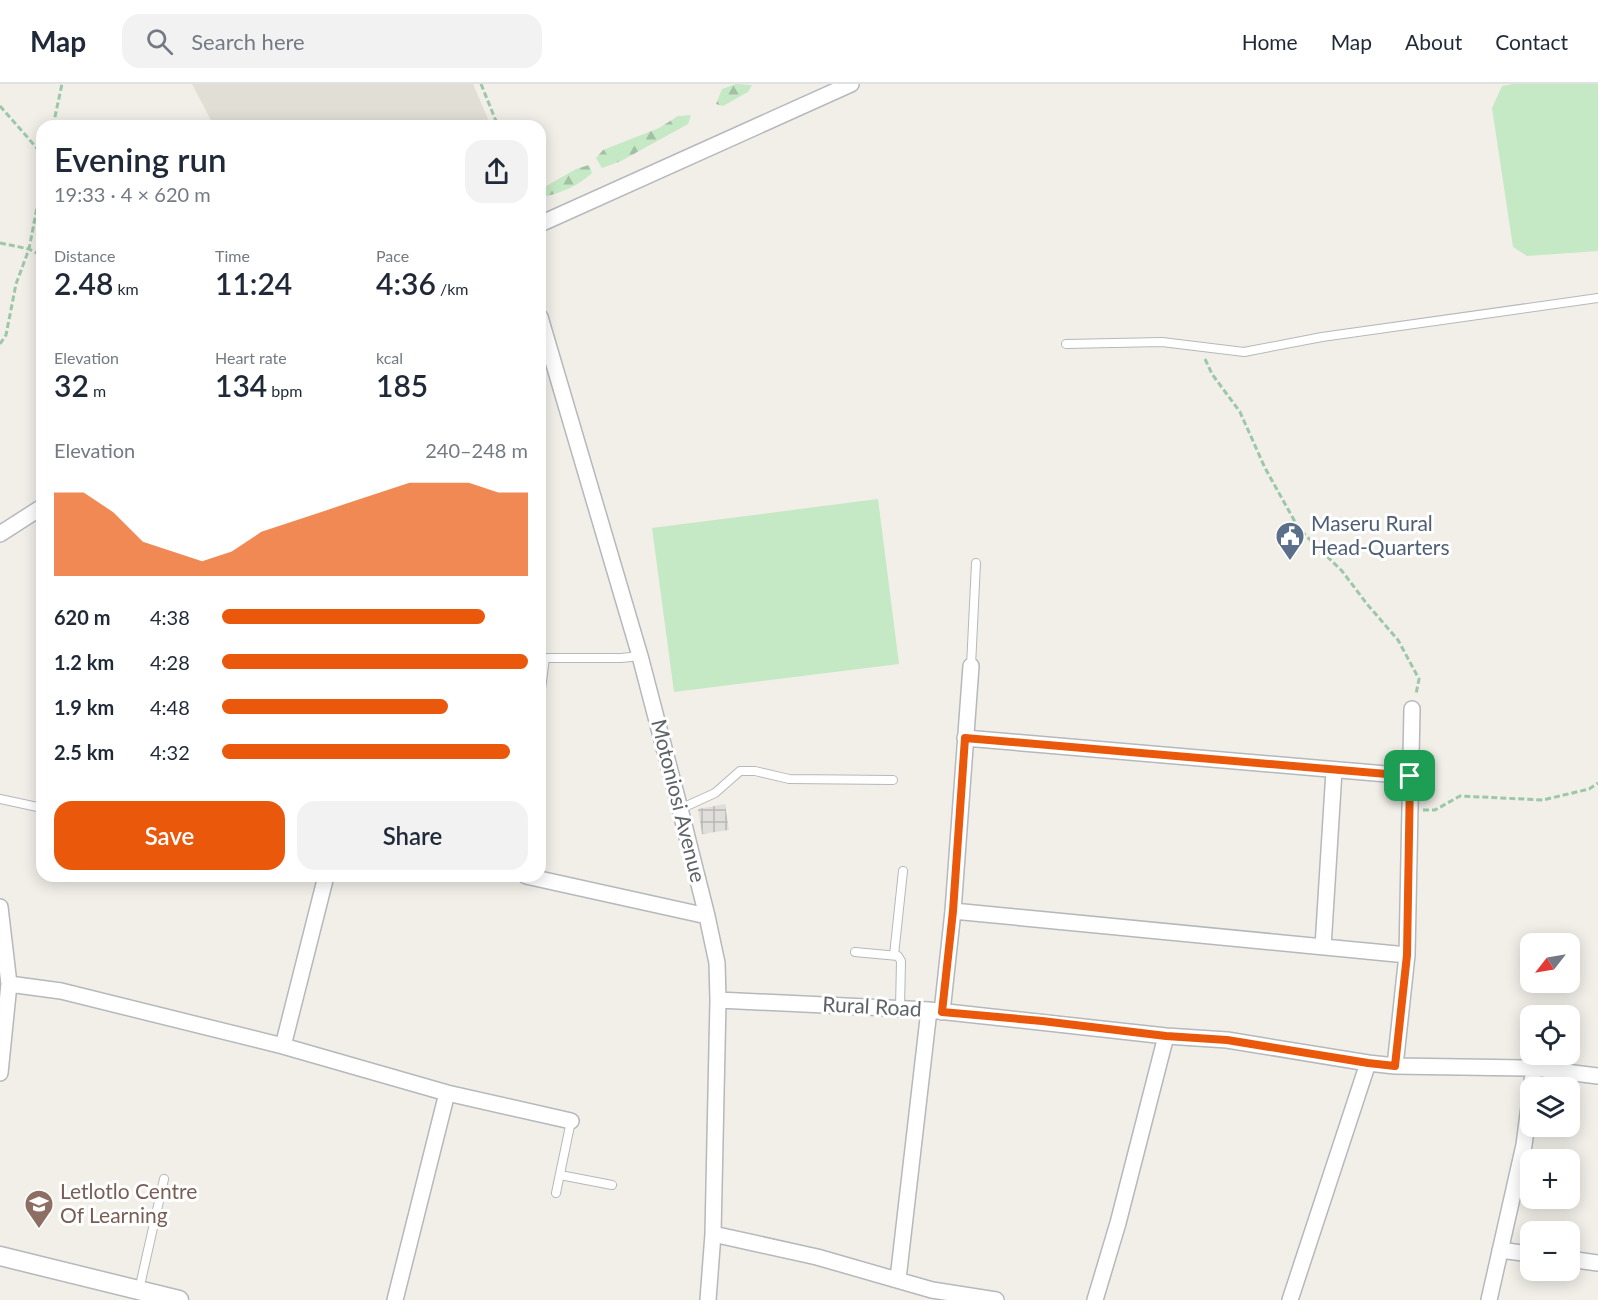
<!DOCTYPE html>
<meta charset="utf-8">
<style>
body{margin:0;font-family:Lato,sans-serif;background:#f2f2f3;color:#1f2937;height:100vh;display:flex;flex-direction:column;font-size:22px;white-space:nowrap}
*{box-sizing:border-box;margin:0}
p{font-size:20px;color:#747a83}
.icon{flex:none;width:33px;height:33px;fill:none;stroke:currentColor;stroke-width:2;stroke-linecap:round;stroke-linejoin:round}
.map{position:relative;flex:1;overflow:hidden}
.details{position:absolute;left:36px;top:36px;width:510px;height:762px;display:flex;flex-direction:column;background:#fff;border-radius:18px;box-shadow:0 3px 15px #0003}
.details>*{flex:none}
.needle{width:39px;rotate:239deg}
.fabs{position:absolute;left:1520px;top:849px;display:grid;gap:12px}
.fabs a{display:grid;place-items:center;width:60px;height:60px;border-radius:12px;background:#fff;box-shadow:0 3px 15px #0003;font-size:30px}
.pin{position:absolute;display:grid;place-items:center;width:51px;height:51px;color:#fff;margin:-26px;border-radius:12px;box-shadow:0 3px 9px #0006}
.round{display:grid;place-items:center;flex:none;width:63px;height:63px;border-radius:18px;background:#f2f2f3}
.headline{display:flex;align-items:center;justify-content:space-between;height:102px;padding:0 18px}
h1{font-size:33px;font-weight:600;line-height:45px}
.figures{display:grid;grid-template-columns:repeat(3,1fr);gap:9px;height:102px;padding:6px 18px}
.figures div{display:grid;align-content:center}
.figures b{font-size:30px;font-weight:600}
.figures small{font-size:16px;font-weight:400}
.figures p{font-size:16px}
.chart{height:168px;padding:12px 18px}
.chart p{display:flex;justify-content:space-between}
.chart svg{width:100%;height:108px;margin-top:6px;fill:#ea580c;opacity:.7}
.action{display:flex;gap:12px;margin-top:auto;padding:12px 18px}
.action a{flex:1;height:69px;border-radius:18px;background:#ea580c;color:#fff;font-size:24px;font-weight:600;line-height:69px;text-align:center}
.action a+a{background:#f2f2f3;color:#1f2937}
ul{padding:0 18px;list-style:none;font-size:20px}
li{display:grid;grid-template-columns:96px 72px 1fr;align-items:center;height:45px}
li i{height:15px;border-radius:8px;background:#ea580c}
header{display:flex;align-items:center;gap:36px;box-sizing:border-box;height:84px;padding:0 30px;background:#fff;border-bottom:2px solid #e0e1e3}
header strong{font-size:28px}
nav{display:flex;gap:33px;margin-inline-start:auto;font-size:21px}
.search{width:420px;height:54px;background:#f2f2f3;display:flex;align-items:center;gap:15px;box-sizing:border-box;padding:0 21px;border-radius:18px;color:#747a83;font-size:22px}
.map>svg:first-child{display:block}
.industrial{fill:url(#industrial-grid)}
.education{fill:#e1ded6}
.forest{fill:url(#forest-firs)}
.pitch{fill:#c5e8c5}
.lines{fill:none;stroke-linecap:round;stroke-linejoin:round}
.service-casing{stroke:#b5b8bc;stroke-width:10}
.minor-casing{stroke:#b5b8bc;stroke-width:18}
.tertiary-casing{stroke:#b5b8bc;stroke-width:21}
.path{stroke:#9cc7a9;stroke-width:3;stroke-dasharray:6 3;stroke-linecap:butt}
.service{stroke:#fff;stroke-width:8}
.minor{stroke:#fff;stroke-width:15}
.tertiary{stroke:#fff;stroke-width:18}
.route-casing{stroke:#fff;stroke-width:12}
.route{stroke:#ea580c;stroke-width:8}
.labels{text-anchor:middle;stroke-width:6;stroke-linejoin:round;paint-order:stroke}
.service-label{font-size:21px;fill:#4e5e75;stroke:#fff;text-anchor:start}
.street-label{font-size:21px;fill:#5f6368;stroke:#fff}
.education-label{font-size:21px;fill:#785e54;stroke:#fff;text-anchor:start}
</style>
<header>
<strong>Map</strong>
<div class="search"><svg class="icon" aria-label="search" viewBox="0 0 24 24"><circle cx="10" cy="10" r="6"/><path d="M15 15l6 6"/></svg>Search here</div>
<nav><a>Home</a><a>Map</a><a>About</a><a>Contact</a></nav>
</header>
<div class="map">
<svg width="1598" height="1216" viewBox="0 0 1598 1216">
<defs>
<pattern id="industrial-grid" width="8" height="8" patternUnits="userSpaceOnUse" patternTransform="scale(1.5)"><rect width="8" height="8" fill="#e0deda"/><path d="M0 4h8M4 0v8" fill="none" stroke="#b9b8b5"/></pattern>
<pattern id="forest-firs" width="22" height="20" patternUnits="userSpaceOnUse" patternTransform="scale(1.5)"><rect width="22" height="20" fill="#c5e8c5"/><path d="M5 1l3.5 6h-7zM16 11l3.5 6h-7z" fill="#a3c0a4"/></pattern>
</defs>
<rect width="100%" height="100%" fill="#f1efe8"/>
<path class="industrial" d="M725,720L729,746L702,750L698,725Z"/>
<path class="education" d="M192,0H473L491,42H214Z"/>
<path class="forest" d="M736,0L752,1L748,8L723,22L716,20L722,5Z
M691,31L688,40L621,77L602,84L596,74L603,66L659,44L678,32Z
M589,81L592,89C578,102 561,109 543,113L541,105L576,85Z"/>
<path class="pitch" d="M1513,0H1598V167L1527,172L1513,163L1492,24L1502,2Z
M878,415L899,580L674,608L652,444Z"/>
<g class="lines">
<g class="service-casing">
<path id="service" d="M1066,260L1162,258L1244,268L1322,253L1598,214
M971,582L976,479
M540,613L545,574H621L640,572
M0,715L42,724
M680,725L715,709L740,687H755L789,695L893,696
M855,868L898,872L901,877L900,924
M894,871L903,787
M560,1091L612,1101
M556,1109L571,1037
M139,1206L164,1095"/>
</g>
<g class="minor-casing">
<path id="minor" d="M540,140L851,0
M540,233L640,572L680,725L707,832L717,879L718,916L713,1150L708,1216
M0,450L42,423
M965,654L1410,692
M526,792L707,832
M0,823L9,900L0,989
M953,827L1407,871
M1323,863L1334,687
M9,900L61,907L283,962L447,1009L571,1037
M718,916L929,926L1166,952L1227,956L1368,979L1395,982L1534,984L1598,992
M942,928L953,827L971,582
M283,962L326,792
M1395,982L1407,871L1412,625
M1531,1004L1534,984
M713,1150L817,1173L932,1206L996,1216
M1500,1166L1530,1170
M1569,1175L1598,1179
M898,1195L929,926
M395,1216L447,1009
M1095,1216L1118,1139L1166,952
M1290,1216L1368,979
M1489,1216L1524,1061L1530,1015"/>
</g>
<g class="tertiary-casing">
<path id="tertiary" d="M0,1172L179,1216"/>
</g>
<path class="path" d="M481,0L498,42
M0,22L42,70
M53,42L62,0
M0,159L29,165L42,172
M0,260L6,251L16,200L29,165L42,98
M1205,275L1212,290L1240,328L1265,384L1299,445L1342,487L1367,520L1398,556L1419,595L1416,610
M1423,726H1435L1460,712L1543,716L1589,705L1598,699"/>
<use href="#service" class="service"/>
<use href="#minor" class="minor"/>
<use href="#tertiary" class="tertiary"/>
</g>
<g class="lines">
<g class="route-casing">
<path id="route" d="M965,654L1410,692L1407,871L1395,982L1368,979L1227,956L1166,952L1042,937L942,928L953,827Z"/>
</g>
<use href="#route" class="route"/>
</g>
<defs>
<g id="civic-pin" transform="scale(1.5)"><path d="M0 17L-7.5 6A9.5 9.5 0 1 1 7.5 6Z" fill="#5c6f8a" stroke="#fff"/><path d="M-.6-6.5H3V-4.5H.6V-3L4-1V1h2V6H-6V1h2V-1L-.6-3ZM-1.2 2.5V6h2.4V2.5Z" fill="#fff"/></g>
<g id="school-pin" transform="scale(1.5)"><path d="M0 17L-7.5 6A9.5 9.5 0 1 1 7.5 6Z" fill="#8d6e63" stroke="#fff"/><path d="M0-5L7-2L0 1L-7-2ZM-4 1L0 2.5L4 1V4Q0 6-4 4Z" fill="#fff"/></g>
</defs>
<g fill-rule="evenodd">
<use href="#civic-pin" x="1290" y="452"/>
<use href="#school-pin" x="39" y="1120"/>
</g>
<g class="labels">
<g class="service-label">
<text x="1311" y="447">Maseru Rural<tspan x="1311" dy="24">Head-Quarters</tspan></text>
</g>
<g class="street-label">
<text transform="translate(678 717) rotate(76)" y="7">Motoniosi Avenue</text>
<text transform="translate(872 923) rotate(3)" y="7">Rural Road</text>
</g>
<g class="education-label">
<text x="60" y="1115">Letlotlo Centre<tspan x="60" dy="24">Of Learning</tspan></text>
</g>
</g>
</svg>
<div class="fabs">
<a><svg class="needle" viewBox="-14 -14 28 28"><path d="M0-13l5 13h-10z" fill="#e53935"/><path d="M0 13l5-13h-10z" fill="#747a83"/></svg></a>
<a><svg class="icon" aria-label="locate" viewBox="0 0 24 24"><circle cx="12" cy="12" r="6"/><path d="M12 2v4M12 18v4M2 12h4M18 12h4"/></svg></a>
<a><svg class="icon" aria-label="layers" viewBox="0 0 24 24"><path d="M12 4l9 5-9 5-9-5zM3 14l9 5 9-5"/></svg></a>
<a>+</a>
<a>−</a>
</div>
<div class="pin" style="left:1410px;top:692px;background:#1e9e55"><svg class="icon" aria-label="arrive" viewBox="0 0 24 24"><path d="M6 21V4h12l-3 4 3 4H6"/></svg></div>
<section class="details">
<div class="headline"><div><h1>Evening run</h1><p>19:33 · 4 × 620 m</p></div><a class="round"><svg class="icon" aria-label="share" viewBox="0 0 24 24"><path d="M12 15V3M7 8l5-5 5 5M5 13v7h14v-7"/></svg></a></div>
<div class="figures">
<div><p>Distance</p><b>2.48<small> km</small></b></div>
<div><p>Time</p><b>11:24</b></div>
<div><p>Pace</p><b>4:36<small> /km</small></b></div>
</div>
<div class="figures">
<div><p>Elevation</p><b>32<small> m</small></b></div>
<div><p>Heart rate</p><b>134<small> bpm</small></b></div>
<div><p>kcal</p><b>185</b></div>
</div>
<div class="chart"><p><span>Elevation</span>240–248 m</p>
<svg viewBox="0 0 160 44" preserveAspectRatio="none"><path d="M0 44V10L10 10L20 18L30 30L40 34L50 38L60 34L70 26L80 22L90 18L100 14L110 10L120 6L130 6L140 6L150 10L160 10V44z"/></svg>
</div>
<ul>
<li><b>620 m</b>4:38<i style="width:86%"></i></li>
<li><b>1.2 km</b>4:28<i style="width:100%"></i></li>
<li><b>1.9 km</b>4:48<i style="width:74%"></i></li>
<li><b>2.5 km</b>4:32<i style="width:94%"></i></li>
</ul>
<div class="action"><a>Save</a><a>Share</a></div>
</section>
</div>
